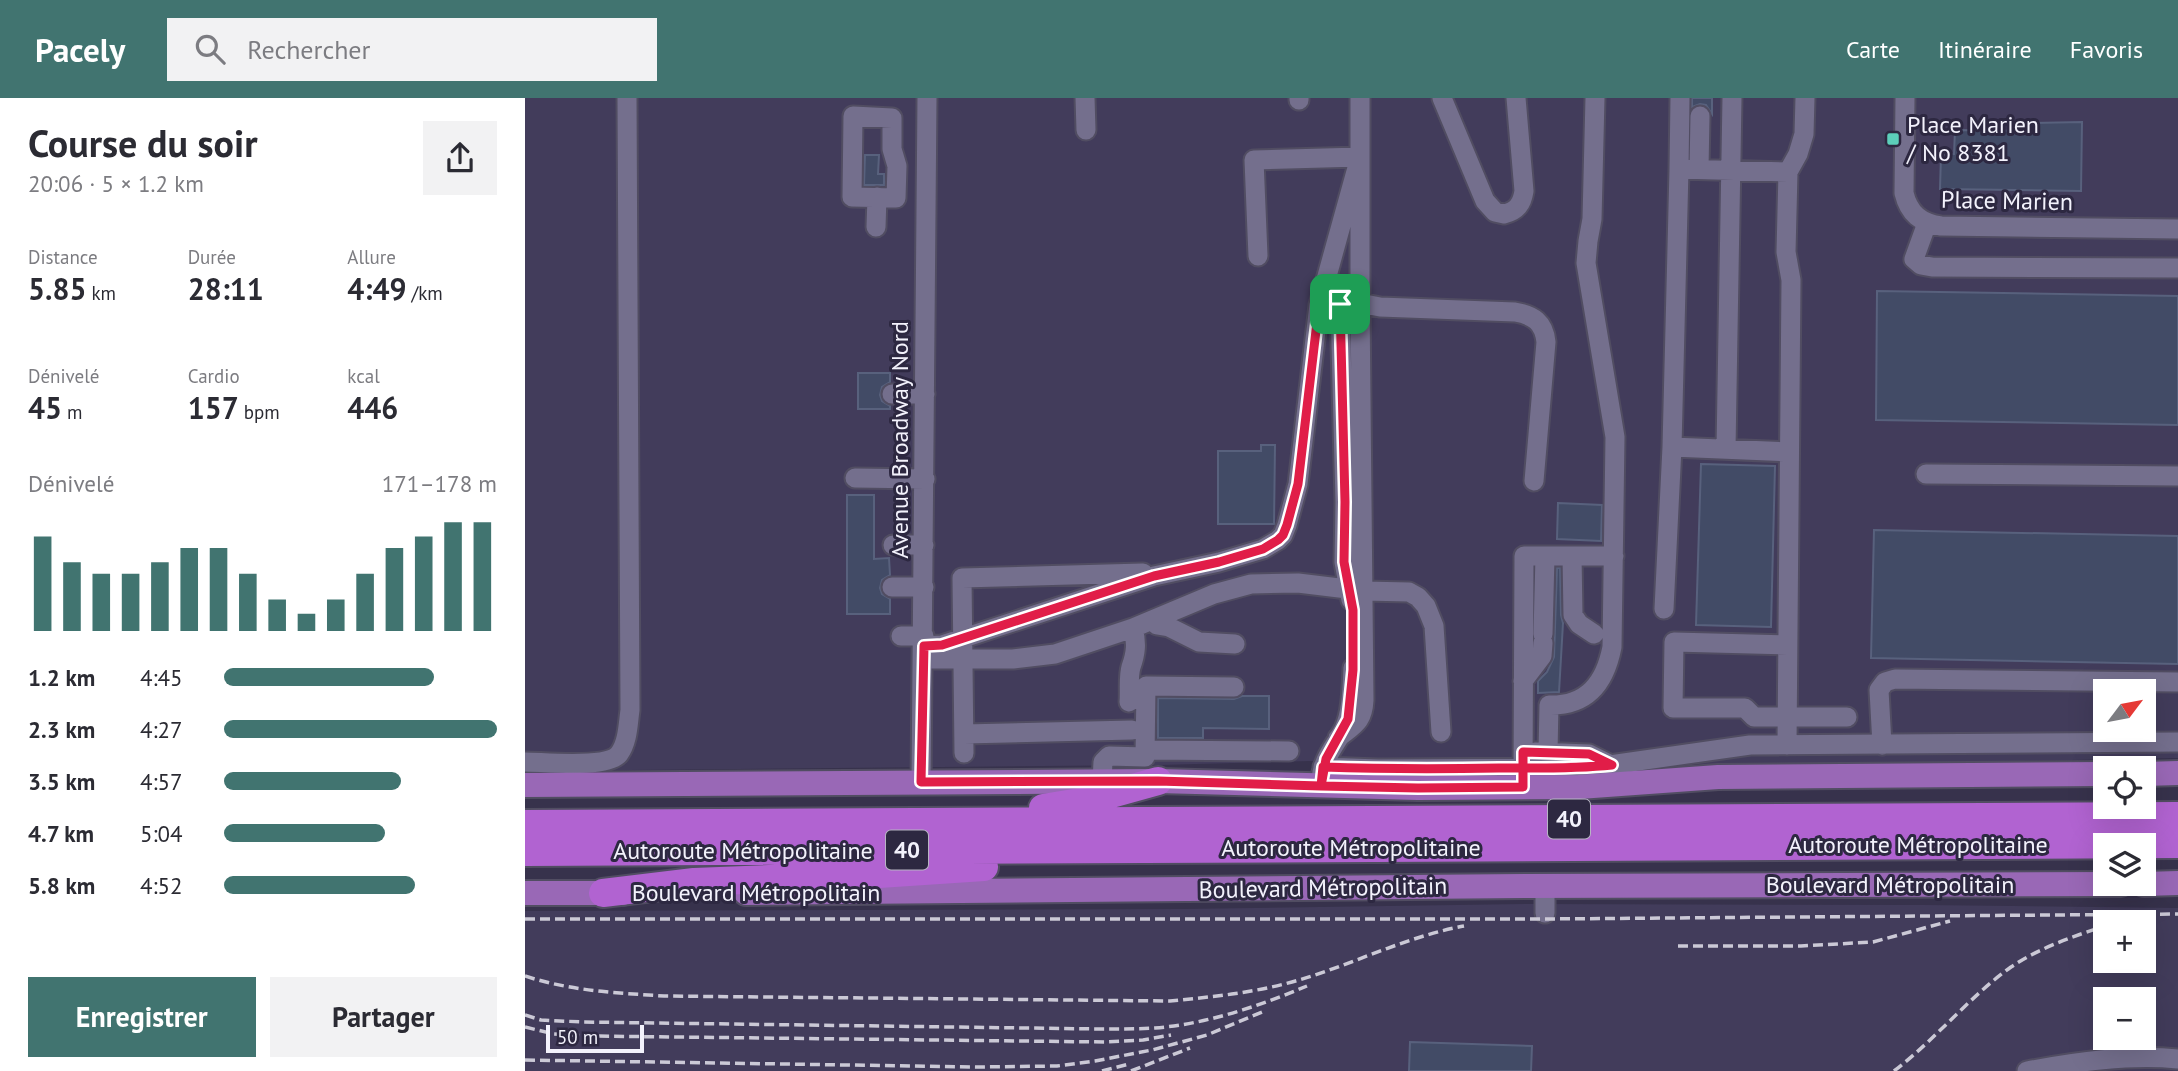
<!DOCTYPE html>
<html lang="fr">
<meta charset="utf-8">
<style>
body{margin:0;font-family:"PT Sans",sans-serif;background:#f2f2f3;color:#2b2b33;height:100vh;display:flex;flex-direction:column;font-size:26px;white-space:nowrap}
*{box-sizing:border-box;margin:0}
p{font-size:23px;color:#7c7c81}
.icon{flex:none;width:38px;height:38px;fill:none;stroke:currentColor;stroke-width:2;stroke-linecap:round;stroke-linejoin:round}
.map{position:relative;flex:1;overflow:hidden}
.side{display:flex;flex-direction:column;background:#fff;width:525px}
.side>*{flex:none}
.needle{width:46px;rotate:58deg}
.buttons{position:absolute;left:1568px;top:581px;display:grid;gap:14px}
.buttons a{display:grid;place-items:center;width:63px;height:63px;border-radius:0px;background:#fff;box-shadow:0 7px 28px #0002;font-size:35px}
.scale{position:absolute;left:21px;bottom:18px;width:98px;box-sizing:border-box;padding-left:7px;border:4px solid #f3f2fc;border-top:0;font-size:19px;line-height:24px;white-space:nowrap;color:#f3f2fc;-webkit-text-stroke:5px #2d2841;paint-order:stroke}
.pin{position:absolute;display:grid;place-items:center;width:60px;height:60px;color:#fff;margin:-30px;border-radius:14px;box-shadow:0 4px 10px #0006}
.round{display:grid;place-items:center;flex:none;width:74px;height:74px;border-radius:0px;background:#f2f2f3}
.overview{display:flex;align-items:center;justify-content:space-between;height:119px;padding:0 28px}
h1{font-size:38px;font-weight:700;line-height:52px}
.stats{display:grid;grid-template-columns:repeat(3,1fr);gap:10px;height:119px;padding:7px 28px}
.stats div{display:grid;align-content:center}
.stats b{font-size:30px;font-weight:700}
.stats small{font-size:19px;font-weight:400}
.stats p{font-size:19px}
.chart{height:196px;padding:14px 28px}
.chart p{display:flex;justify-content:space-between}
.chart svg{width:100%;height:126px;margin-top:7px;stroke:#417470;stroke-width:6}
.cta{display:flex;gap:14px;margin-top:auto;padding:14px 28px}
.cta a{flex:1;height:80px;border-radius:0px;background:#417470;color:#fff;font-size:28px;font-weight:700;line-height:80px;text-align:center}
.cta a+a{background:#f2f2f3;color:#2b2b33}
ul{padding:0 28px;list-style:none;font-size:23px}
li{display:grid;grid-template-columns:112px 84px 1fr;align-items:center;height:52px}
li i{height:18px;border-radius:9px;background:#417470}
header{display:flex;align-items:center;gap:42px;box-sizing:border-box;height:98px;padding:0 35px;background:#417470;color:#fff}
header strong{font-size:33px}
nav{display:flex;gap:38px;margin-inline-start:auto;font-size:24px}
.search{width:490px;height:63px;background:#f2f2f3;display:flex;align-items:center;gap:18px;box-sizing:border-box;padding:0 24px;border-radius:0px;color:#7c7c81;font-size:26px}
main{display:flex;flex:1;min-height:0}
.map>svg:first-child{display:block}
.built{fill:#423c5b;fill-rule:evenodd}
.building{fill:#424b66;stroke:#58617d;stroke-width:2}
.lines{fill:none;stroke-linecap:round;stroke-linejoin:round}
.minor-casing{stroke:#514d62;stroke-width:23}
.major-casing{stroke:#514d62;stroke-width:28}
.highway-casing{stroke:#514d62;stroke-width:32}
.minor{stroke:#746f8d;stroke-width:19}
.major{stroke:#9968b6;stroke-width:24}
.highway{stroke:#b163d1;stroke-width:28}
.rail{stroke:#cbc9d6;stroke-width:3.5;stroke-dasharray:10 5;stroke-linecap:butt}
.route-casing{stroke:#fff;stroke-width:14}
.route{stroke:#e11d48;stroke-width:9}
.poi-dot{fill:#5cceba;stroke:#2d2841;stroke-width:2.5}
.labels{text-anchor:middle;stroke-width:6;stroke-linejoin:round;paint-order:stroke}
.shield{fill:#2d2841;stroke:#b8b5c4;stroke-width:2}
.shield-label{font-size:23px;font-weight:bold;fill:#f3f2fc}
.poi-label{font-size:24px;fill:#f3f2fc;stroke:#2d2841;text-anchor:start}
.street-label{font-size:24px;fill:#f3f2fc;stroke:#2d2841}
</style>
<header>
<strong>Pacely</strong>
<div class="search"><svg class="icon" aria-label="search" viewBox="0 0 24 24"><circle cx="10" cy="10" r="6"/><path d="M15 15l6 6"/></svg>Rechercher</div>
<nav><a>Carte</a><a>Itinéraire</a><a>Favoris</a></nav>
</header>
<main>
<section class="side">
<div class="overview"><div><h1>Course du soir</h1><p>20:06 · 5 × 1.2 km</p></div><a class="round"><svg class="icon" aria-label="share" viewBox="0 0 24 24"><path d="M12 15V3M7 8l5-5 5 5M5 13v7h14v-7"/></svg></a></div>
<div class="stats">
<div><p>Distance</p><b>5.85<small> km</small></b></div>
<div><p>Durée</p><b>28:11</b></div>
<div><p>Allure</p><b>4:49<small> /km</small></b></div>
</div>
<div class="stats">
<div><p>Dénivelé</p><b>45<small> m</small></b></div>
<div><p>Cardio</p><b>157<small> bpm</small></b></div>
<div><p>kcal</p><b>446</b></div>
</div>
<div class="chart"><p><span>Dénivelé</span>171–178 m</p>
<svg viewBox="0 0 160 44" preserveAspectRatio="none"><path d="M5 44V11M15 44V20M25 44V24M35 44V24M45 44V20M55 44V15M65 44V15M75 44V24M85 44V33M95 44V38M105 44V33M115 44V24M125 44V15M135 44V11M145 44V6M155 44V6"/></svg>
</div>
<ul>
<li><b>1.2 km</b>4:45<i style="width:77%"></i></li>
<li><b>2.3 km</b>4:27<i style="width:100%"></i></li>
<li><b>3.5 km</b>4:57<i style="width:65%"></i></li>
<li><b>4.7 km</b>5:04<i style="width:59%"></i></li>
<li><b>5.8 km</b>4:52<i style="width:70%"></i></li>
</ul>
<div class="cta"><a>Enregistrer</a><a>Partager</a></div>
</section>
<div class="map">
<svg width="1653" height="973" viewBox="0 0 1653 973">
<rect width="100%" height="100%" fill="#37324c"/>
<path class="built" d="M0,0H1653V660L1297,667L786,663L634,667L0,673ZM1580,593H1619V632H1580Z
M999,806L1400,807L1653,810V973H0V813L658,811ZM1580,824H1619V863H1580ZM1580,901H1619V940H1580Z"/>
<path class="building" d="M1167,0H1187V16L1181,7L1175,6L1167,9Z
M1557,24L1556,93L1415,91L1416,57L1429,56L1430,32L1504,33V25Z
M340,57H354L353,76H359V87H339Z
M1352,193L1653,198V327L1351,322Z
M333,275H365V284L357,289L355,297L357,303L365,308V311H333Z
M736,347H750L749,426H693V353H736Z
M1176,366L1250,368L1246,529L1171,527Z
M322,397H349V461L364,460L365,477L357,482L355,490L357,496L365,501V516H322Z
M1033,405L1077,407L1076,443L1032,441Z
M1349,432L1653,438V566L1346,560Z
M1032,470H1035L1036,517L1038,525L1034,594L1013,595V583L1022,574L1029,559Z
M717,598H744V631L678,630V640H633V600L709,601Z
M885,944L1007,948L1006,973H884Z"/>
<g class="lines">
<g class="minor-casing">
<path id="minor" d="M560,0L561,32
M774,0V2
M835,0V205L855,209L990,214C1008,217 1019,224 1021,244L1009,383
M917,0L960,103L970,114L979,116C992,113 997,106 999,93L991,0
M1380,0L1379,95C1384,116 1396,125 1416,128L1653,131
M328,18L367,20V51L372,68L371,100L327,99Z
M1154,71L1155,0
M1174,71L1175,18
M1402,125L1389,161L1396,167L1407,169L1653,170
M351,129L352,99
M733,158L729,62L835,59L794,207
M815,206L820,404L819,464L826,502
M367,296H400
M1147,349L1154,71L1263,74
M1201,351L1207,0
M1401,376L1653,378
M330,380L400,381
M368,447H399
M1047,458L1048,517L1054,526L1069,536
M367,489H399
M1139,511L1147,349L1264,354
M627,522L632,527L644,529L674,544L710,546
M1018,536L1020,458
M376,538H399
M1262,547L1149,544L1148,610H1220L1229,619H1322
M399,548L417,547L629,478L694,464L738,451L753,442L758,437L762,427L773,386L794,207L835,205L839,602C838,624 829,627 813,640
M398,561H488L530,556L608,530L689,496L726,486L773,485L839,493L884,494L893,499L901,508L909,528L916,634
M998,583L1017,558L1018,545
M604,604C605,594 603,579 606,569C611,555 612,545 608,530
M439,636L607,632
M1262,647L1266,182L1261,154L1263,74L1273,56L1279,36L1280,0
M1357,647L1354,592L1360,584L1370,581L1653,584
M620,652L764,653
M1010,654L1064,656L1086,667
M1023,654L1024,607C1062,608 1080,585 1087,549L1090,339L1061,165L1063,143L1067,121L1070,0
M439,655L437,480L618,475
M0,664C19,664 82,671 94,656C103,644 103,626 105,612L102,0
M798,669L853,671L1064,670L1225,647L1653,644
M796,681C798,660 810,648 819,631C827,614 827,589 828,570
M998,681L999,458H1089
M577,683L578,664L584,658L620,659L621,588L709,589
M396,684L402,0
M1020,815V788
M1502,973C1551,964 1604,956 1653,961"/>
</g>
<g class="major-casing">
<path id="major" d="M1619,676L1653,675
M0,687L633,683L893,690L1054,689L1193,679L1580,676
M1619,786L1653,785
M0,795H97
M221,795L999,788L1596,786"/>
</g>
<g class="highway-casing">
<path id="highway" d="M518,710L561,703L633,683
M0,726L1653,718
M0,754L1653,746
M78,795L169,784L324,778L459,769"/>
</g>
<use href="#minor" class="minor"/>
<use href="#major" class="major"/>
<use href="#highway" class="highway"/>
<path class="rail" d="M0,821H1018L1653,816
M1153,848H1276L1348,844L1425,823
M0,878C46,893 92,895 139,898L645,903C686,899 727,895 767,884C825,868 879,839 939,828
M0,917L16,922L57,924L576,931C594,931 612,931 630,930C682,926 734,908 782,888
M0,929L29,936L65,938L581,944L618,942L646,937
M0,962L452,969L532,968L570,963L627,952L682,937L737,914
M577,973L604,966
M606,973L665,950
M1369,973C1411,941 1444,899 1486,869C1514,850 1549,838 1580,828"/>
</g>
<g class="lines">
<g class="route-casing">
<path id="route" d="M815,206L794,207L773,386L762,427L758,437L753,442L738,451L694,464L629,478L417,547L399,548L396,684L633,683L796,688L798,669C857,671 915,671 974,670C1012,670 1049,671 1087,667L1064,656L998,654C998,666 998,677 998,689L893,690L796,688L801,661L823,621L828,572V512L819,464L820,404L815,206"/>
</g>
<use href="#route" class="route"/>
</g>
<rect class="poi-dot" x="1361" y="34" width="14" height="14" rx="3.5"/>
<g class="labels">
<g class="shield">
<rect x="1023" y="701.5" width="42" height="39" rx="5"/>
<rect x="361" y="732.5" width="42" height="39" rx="5"/>
</g>
<g class="shield-label">
<text x="1044" y="729">40</text>
<text x="382" y="760">40</text>
</g>
<g class="poi-label">
<text x="1382" y="35">Place Marien<tspan x="1382" dy="28">/ No 8381</tspan></text>
</g>
<g class="street-label">
<text transform="translate(1482 103) rotate(1)" y="8">Place Marien</text>
<text transform="translate(375 342) rotate(-90)" y="8">Avenue Broadway Nord</text>
<text x="1393" y="755">Autoroute Métropolitaine</text>
<text x="826" y="758">Autoroute Métropolitaine</text>
<text x="218" y="761">Autoroute Métropolitaine</text>
<text x="1365" y="795">Boulevard Métropolitain</text>
<text transform="translate(798 790) rotate(-1)" y="8">Boulevard Métropolitain</text>
<text x="231" y="803">Boulevard Métropolitain</text>
</g>
</g>
</svg>
<div class="buttons">
<a><svg class="needle" viewBox="-14 -14 28 28"><path d="M0-13l5 13h-10z" fill="#e53935"/><path d="M0 13l5-13h-10z" fill="#7c7c81"/></svg></a>
<a><svg class="icon" aria-label="locate" viewBox="0 0 24 24"><circle cx="12" cy="12" r="6"/><path d="M12 2v4M12 18v4M2 12h4M18 12h4"/></svg></a>
<a><svg class="icon" aria-label="layers" viewBox="0 0 24 24"><path d="M12 4l9 5-9 5-9-5zM3 14l9 5 9-5"/></svg></a>
<a>+</a>
<a>−</a>
</div>
<div class="scale">50 m</div>
<div class="pin" style="left:815px;top:206px;background:#1e9e55"><svg class="icon" aria-label="arrive" viewBox="0 0 24 24"><path d="M6 21V4h12l-3 4 3 4H6"/></svg></div>
</div>
</main>
